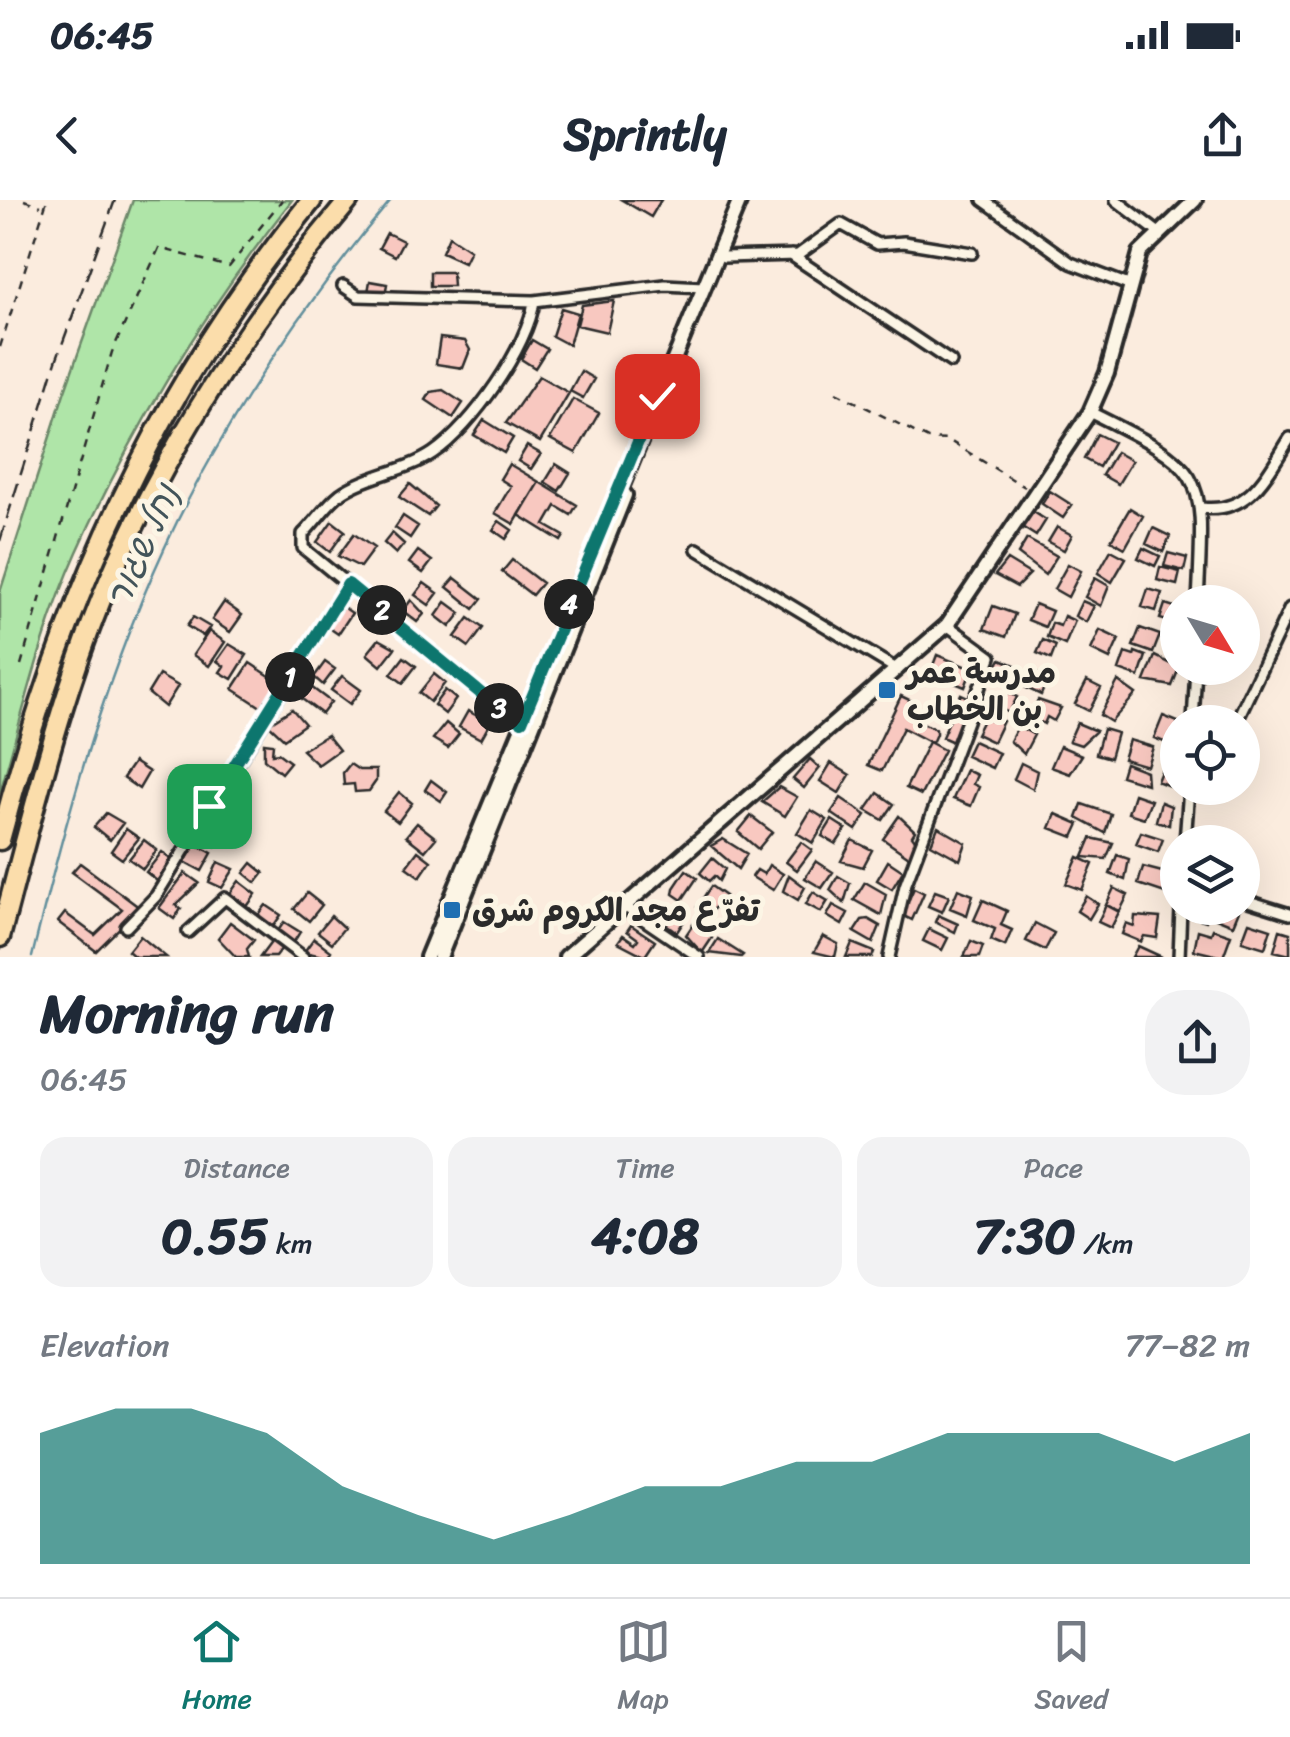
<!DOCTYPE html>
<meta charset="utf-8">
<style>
body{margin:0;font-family:Sriracha,"Playpen Sans Arabic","Playpen Sans Hebrew",sans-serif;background:#f2f2f3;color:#1f2937;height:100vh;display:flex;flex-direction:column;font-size:38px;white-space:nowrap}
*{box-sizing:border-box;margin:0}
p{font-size:32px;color:#747a83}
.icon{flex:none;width:55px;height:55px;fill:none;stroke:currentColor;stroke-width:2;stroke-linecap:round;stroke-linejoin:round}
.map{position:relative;height:757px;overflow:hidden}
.drawer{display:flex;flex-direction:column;background:#fff;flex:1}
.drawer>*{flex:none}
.needle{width:65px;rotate:128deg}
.fabs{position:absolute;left:1160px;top:385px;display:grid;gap:20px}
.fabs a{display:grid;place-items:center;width:100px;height:100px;border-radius:50%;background:#fff;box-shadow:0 10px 40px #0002;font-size:50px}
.pin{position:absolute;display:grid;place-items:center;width:85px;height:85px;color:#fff;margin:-42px;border-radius:20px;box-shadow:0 5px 15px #0006}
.km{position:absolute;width:50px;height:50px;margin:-25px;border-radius:50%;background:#222;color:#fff;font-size:28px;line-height:50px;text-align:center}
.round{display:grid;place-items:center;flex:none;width:105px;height:105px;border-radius:40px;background:#f2f2f3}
.head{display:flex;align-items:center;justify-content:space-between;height:170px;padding:0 40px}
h1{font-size:55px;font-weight:800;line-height:75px}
.figures{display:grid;grid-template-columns:repeat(3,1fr);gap:15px;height:170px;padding:10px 40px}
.figures div{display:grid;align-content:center;border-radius:25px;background:#f2f2f3;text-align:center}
.figures b{font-size:50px;font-weight:800}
.figures small{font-size:28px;font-weight:400}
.figures p{font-size:28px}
.chart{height:280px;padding:20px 40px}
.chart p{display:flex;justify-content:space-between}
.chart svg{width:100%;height:180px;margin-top:10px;fill:#0f766e;opacity:.7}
.status{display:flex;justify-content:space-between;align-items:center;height:70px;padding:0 50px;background:#fff;direction:ltr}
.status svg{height:28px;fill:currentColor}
header{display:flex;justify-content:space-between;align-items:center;height:130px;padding:0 40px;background:#fff;font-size:45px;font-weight:800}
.menu{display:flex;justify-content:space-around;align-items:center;height:140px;border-top:2px solid #e0e1e3;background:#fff;font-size:28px;color:#747a83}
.menu a{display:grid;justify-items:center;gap:5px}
.menu .active{color:#0f766e}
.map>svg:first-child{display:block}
.green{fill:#afe5a8;stroke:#6d886a;stroke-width:2.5}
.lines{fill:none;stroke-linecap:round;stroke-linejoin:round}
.stream{stroke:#628f9c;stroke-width:2.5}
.building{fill:#f8c8c0;stroke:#2b2b2b;stroke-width:2.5}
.street-casing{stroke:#2b2b2b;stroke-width:16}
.secondary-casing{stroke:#2b2b2b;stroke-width:20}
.highway-casing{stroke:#2b2b2b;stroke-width:25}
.path{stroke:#2b2b2b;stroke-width:2.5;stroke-dasharray:8 8;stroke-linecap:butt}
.street{stroke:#fcf5e5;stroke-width:9}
.secondary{stroke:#fcf5e5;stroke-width:12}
.highway{stroke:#fbddab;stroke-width:18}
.rail{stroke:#2b2b2b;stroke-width:2.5;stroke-dasharray:15 8;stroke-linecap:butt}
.route-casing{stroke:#fff;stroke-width:20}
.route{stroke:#0f766e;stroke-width:12}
.poi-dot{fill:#1f6fb2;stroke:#fcf5e5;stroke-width:4}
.labels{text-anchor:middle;stroke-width:10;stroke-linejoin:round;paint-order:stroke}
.poi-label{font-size:32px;font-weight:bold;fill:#2b2b2b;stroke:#fcf5e5;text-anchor:start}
.water-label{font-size:35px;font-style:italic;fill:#42545a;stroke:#fcf5e5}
</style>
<div class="status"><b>06:45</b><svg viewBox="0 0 49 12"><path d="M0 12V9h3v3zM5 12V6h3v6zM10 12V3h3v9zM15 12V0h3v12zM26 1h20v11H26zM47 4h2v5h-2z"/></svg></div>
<header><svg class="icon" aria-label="back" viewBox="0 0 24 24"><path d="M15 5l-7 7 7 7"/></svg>Sprintly<svg class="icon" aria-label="share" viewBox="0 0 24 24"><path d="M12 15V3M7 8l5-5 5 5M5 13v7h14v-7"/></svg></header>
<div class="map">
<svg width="1290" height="757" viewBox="0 0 1290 757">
<rect width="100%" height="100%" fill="#fbecde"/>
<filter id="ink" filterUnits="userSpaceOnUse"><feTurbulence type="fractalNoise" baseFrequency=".01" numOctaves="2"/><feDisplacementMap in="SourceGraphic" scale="20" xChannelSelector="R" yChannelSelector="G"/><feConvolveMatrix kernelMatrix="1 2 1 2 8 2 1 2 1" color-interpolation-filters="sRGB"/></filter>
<g filter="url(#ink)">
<path class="green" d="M133,0H292C207,108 133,227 77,352C42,429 23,513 0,593V392L64,193Z"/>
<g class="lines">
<path class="stream" d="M32,757C71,597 118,429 197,283C252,182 317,88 391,0"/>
</g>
<path class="building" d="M622,0H661L651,17Z
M387,33L403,41L395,56L379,48Z
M449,36L470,50L464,62L442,52Z
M430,72H452L453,86H430Z
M370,81L387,84L385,95L368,92Z
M614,101L607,132L577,125L582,105Z
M561,108L578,113L569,145L552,136Z
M440,138L465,141L470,150L463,168L436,164Z
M532,140L547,149L535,168L521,159Z
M581,171L594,179L583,198L570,191Z
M539,176L569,193L540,242L506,223Z
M443,190L463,203L453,218L426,200L431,192Z
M573,199L599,213L576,253L550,239Z
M484,220L513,238L504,253L474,235Z
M1097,234L1113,242L1099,267L1084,259Z
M527,246L541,254L531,269L518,261Z
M1116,252L1132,261L1118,284L1102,275Z
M509,264L539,282L514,324L495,313L511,286L500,279Z
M556,264L570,273L559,291L545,282Z
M539,282L577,305L571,315L556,306L545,325L564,336L561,341L519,315Z
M410,284L436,306L428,316L399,297Z
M1050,291L1072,305L1063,318L1042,304Z
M1130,308L1143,316L1125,348L1111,340Z
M1032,311L1046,320L1036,336L1022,327Z
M403,316L418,326L410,338L395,328Z
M332,321L345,331L330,352L317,342Z
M499,321L512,330L506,339L493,330Z
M1057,327L1072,335L1064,350L1048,342Z
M1153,328L1170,336L1163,352L1146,344Z
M392,333L404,344L396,354L384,343Z
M354,334L374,348L360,367L338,356Z
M1027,339L1057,356L1045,375L1018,354Z
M1143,348L1160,356L1155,366L1138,358Z
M1111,350L1126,358L1112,382L1098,373Z
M418,351L432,361L423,373L409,363Z
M1168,353L1187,358L1184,371L1164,366Z
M512,360L542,383L532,395L502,372Z
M1007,360L1030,374L1017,387L995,375Z
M1068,364L1081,371L1068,397L1054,389Z
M1160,367L1180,372L1177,385L1157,380Z
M455,378L482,399L474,409L447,387Z
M1095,378L1109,386L1101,406L1085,397Z
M424,383L438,393L429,405L415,395Z
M1148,389L1162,393L1156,411L1142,407Z
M411,400L424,414L417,422L403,411Z
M1082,401L1094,406L1086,422L1075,416Z
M224,402L242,415L230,432L212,420Z
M446,402L461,413L450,427L436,416Z
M339,404L352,413L338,434L325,425Z
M1035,404L1052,411L1045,427L1028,420Z
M1165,404L1178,408L1174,423L1160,419Z
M993,406L1015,414L1006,437L984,429Z
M1064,416L1075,421L1065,445L1047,437L1052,423L1060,426Z
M193,417L210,427L203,436L187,426Z
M469,418L483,428L469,447L455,437Z
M1140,428L1160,435L1153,453L1133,446Z
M1100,430L1119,439L1110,459L1091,450Z
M209,431L225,442L209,466L193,455Z
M379,439L395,448L381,466L367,454Z
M1043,440L1056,446L1051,459L1037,453Z
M229,444L247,455L232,479L220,472L224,466L217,461Z
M1135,452L1146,456L1139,477L1119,470L1125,453L1134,456Z
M937,455L972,469L965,487L930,473Z
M1155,456L1179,468L1172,486L1145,481Z
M404,457L416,466L403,483L391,474Z
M1001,459L1017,466L1011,480L994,472Z
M325,462L335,469L323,485L314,477Z
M250,463L279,482L261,507L233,489Z
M1029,470L1048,478L1041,495L1022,486Z
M434,474L445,483L430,502L419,493Z
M159,475L178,486L165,507L148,493Z
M342,476L361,490L350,504L331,490Z
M1087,481L1101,488L1089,511L1075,504Z
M1118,481L1136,494L1111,522L1100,515Z
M311,487L331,502L322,514L302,499Z
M445,490L456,499L445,514L434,505Z
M1006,491L1017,497L1009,513L998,507Z
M961,494L972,499L953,542L942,537Z
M901,496L916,503L909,517L936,529V534L932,543L903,528L882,571L868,565Z
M1038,500L1061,508L1054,521L1047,517L1044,524L1030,516Z
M292,509L305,524L284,539L268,524Z
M468,511L490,523L481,539L459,527Z
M1163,516L1178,522L1174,546L1154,538Z
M994,517L1003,521L993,542L976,534L984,518L992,521Z
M446,523L459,534L448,548L433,539Z
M1077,523L1096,531L1081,545L1069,541Z
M1018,526L1034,535L1024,554L1010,541Z
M1103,529L1117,533L1110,558L1096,554Z
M327,535L339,550L318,565L302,550Z
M1129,540L1153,547L1147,566L1123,559Z
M973,541L999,553L992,568L966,556Z
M929,542L944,550L921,595L906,588Z
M264,543L273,544L272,554L278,553L290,562L281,573L264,559Z
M1060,546L1082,555L1070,574L1051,567Z
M1167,557L1178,561L1174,588L1157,581Z
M810,559L820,568L804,588L793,579Z
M134,562L149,572L139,589L123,578Z
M831,563L850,575L839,593L820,581Z
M1021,563L1037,571L1033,589L1014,579Z
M1125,563L1146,571L1147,584L1121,576Z
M350,564L359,570H376V581L369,591L355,592L354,584L344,585L343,573Z
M966,570L977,575L973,584L979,587L971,606L953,599Z
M431,580L447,592L441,601L425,590Z
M779,587L797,597L785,616L762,602Z
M399,592L412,603L398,622L384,611Z
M168 604a11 11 0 1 1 22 0a11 11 0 1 1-22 0Z
M878,593L894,604L883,620L866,610Z
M1134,594L1151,600L1144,618L1128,613Z
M841,598L866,615L856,630L831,613Z
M1161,602L1171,606L1169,625L1156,621Z
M1082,604L1111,614L1105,633L1077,618Z
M811,610L827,620L813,643L797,633Z
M106,613L123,623L110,640L94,627Z
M1056,614L1079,624L1073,637L1050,628Z
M751,616L772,632L758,649L738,632Z
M899,616L915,631L912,636L918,644L909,657L883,639Z
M832,620L846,629L836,644L822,636Z
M208,621L222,630L215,646L198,635Z
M417,623L436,638L425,651L406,636Z
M938,627L966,643L960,660L931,644Z
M126,629L139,638L122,659L111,651Z
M1141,632L1163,639L1158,652L1136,644Z
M1091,638L1113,643L1106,659L1083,657Z
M723,639L747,654L738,669L711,646Z
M144,640L157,650L143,669L129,659Z
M852,640L872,650L863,667L841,661Z
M801,642L812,650L797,670L786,662Z
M195,644L212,653L202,671L185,662Z
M418,651L431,661L420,677L406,667Z
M162,652L174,661L157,681L146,672Z
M1117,655L1129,659L1125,680L1110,674Z
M1078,657L1093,664L1082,690L1066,684Z
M712,658L725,669L719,681L714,676L709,681L700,673Z
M816,661L833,672L822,688L805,678Z
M888,661L903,671L892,689L877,680Z
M218,662L234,669L222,688L209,682Z
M80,663L140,708L96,751L58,722L65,713L95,735L122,709L72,672Z
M252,663L264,673L256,683L244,673Z
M769,665L783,674L773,690L752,677L757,670L764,674Z
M1143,667L1166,673L1165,693L1138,684Z
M686,670L697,678L682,700L673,694L674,688Z
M185,673L199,683L176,705L181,709L174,719L159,708Z
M789,675L805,687L798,700L783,691Z
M838,676L850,683L844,703L830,690Z
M239,681L256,694L246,708L229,695Z
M865,682L886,694L881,715L854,700Z
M711,686L725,696L708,715L697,707Z
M914,688L924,693L912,720L902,715Z
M1114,688L1128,695L1120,711L1106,705Z
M958,689L973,695L967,715L950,708Z
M935,691L949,696L942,712L928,706Z
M813,692L828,701L821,712L806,704Z
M307,693L322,705L309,721L294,709Z
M1086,696L1098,704L1089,719L1077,711Z
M983,700L1007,711L1001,725L1012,730L1005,746L991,740L995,729L974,720Z
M266,705L281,715L272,728L257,717Z
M833,705L848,713L842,725L827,716Z
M1106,705L1119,712L1111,728L1098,722Z
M1193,708H1211L1206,721L1190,716Z
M1220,708H1240L1233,725L1216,718Z
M672,709L686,718L677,732L663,722Z
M938,715L958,724L955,732L935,722Z
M331,716L344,728L332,743L318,732Z
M1135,716L1160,718L1157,738L1144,736L1141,742L1122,734L1126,723L1134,726Z
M868,719L880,726L873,743L854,732L862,720Z
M696,720L712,738L702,753L686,735Z
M230,722L254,740L247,749L249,757H236L218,738Z
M284,722L300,732L292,745L278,731Z
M1249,722L1271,729L1265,748L1242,741Z
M1035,723L1054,733L1045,750L1026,741Z
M631,725L655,741L645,756L618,742L623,735L635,743L638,739L627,731Z
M929,729L948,738L942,750L923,741Z
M1213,729L1231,735L1223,757L1194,750L1198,730L1211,734Z
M1280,730L1290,733V755L1274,751Z
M140,736L166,757H135L128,751Z
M823,736L838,744L835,757L814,752Z
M314,738L331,751L327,757L304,752Z
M718,739L743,755L741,757L709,753Z
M272,741L282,748L275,757H260Z
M971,741L983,746L979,757H964Z
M852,743L874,752L872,757H846Z
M1138,746L1162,757H1132Z"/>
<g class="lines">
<g class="street-casing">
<path id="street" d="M983,0L1071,63L1131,86
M1116,0L1159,33
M791,55L951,162
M724,57L798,55L841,24L877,44L904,42L972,53
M343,86L358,96L534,101L665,85L703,87
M1090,212C1210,271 1204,272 1198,402
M1202,308C1250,314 1267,274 1290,238
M697,349L898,470
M522,521L495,505L303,348V334C315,322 327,304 340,294C367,275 405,272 433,253C471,228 529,145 534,101
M1193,522L1196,468
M1236,522L1290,408
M1185,642L1189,588
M1242,699L1290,714
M624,706L699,757
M126,727L156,696L348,384
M188,732L225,698L303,757
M889,757L905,686L991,457L947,425
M1179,757L1181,708"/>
</g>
<g class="secondary-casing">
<path id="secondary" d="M427,757L740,0
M440,757L625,295
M566,757L947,425L1090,212L1107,173L1140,53L1195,0"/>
</g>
<g class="highway-casing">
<path id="highway" d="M0,640C63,401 154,192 312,0
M0,737C35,606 67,467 125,345C185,219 260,106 349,0"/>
</g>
<path class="path" d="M24,0L41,6
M0,147L47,0
M836,192L928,239L948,240L1025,287
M21,465L112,152L159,48L229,67L282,0"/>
<use href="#street" class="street"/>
<use href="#secondary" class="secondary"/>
<use href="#highway" class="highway"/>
<path class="rail" d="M0,341L56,161L115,0"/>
</g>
</g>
<g class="lines" filter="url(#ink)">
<g class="route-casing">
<path id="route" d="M209,606L348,384L495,505L522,521L657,196"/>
</g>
<use href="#route" class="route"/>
</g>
<g class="poi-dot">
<rect x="877" y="480" width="20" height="20" rx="5"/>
<rect x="442" y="700" width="20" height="20" rx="5"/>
</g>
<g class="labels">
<g class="poi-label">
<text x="907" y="483">مدرسة عمر<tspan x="907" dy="37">بن الخطاب</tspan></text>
<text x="472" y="721">تفرّع مجد الكروم شرق</text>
</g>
<g class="water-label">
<text transform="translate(142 346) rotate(-66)" y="12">נחל שגור</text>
</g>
</g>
</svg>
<div class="fabs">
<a><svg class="needle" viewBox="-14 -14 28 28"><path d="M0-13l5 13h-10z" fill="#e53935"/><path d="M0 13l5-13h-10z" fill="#747a83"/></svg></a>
<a><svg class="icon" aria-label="locate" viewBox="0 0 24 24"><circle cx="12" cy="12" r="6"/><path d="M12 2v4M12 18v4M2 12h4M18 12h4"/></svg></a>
<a><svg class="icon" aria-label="layers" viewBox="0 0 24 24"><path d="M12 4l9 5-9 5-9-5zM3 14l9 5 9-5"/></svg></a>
</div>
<div class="pin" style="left:209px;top:606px;background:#1e9e55"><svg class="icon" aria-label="arrive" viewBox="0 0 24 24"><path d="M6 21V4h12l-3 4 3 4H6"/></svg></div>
<div class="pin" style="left:657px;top:196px;background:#d93025"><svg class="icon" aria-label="check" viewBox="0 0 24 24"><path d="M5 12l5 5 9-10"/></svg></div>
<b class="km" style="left:290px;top:477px">1</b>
<b class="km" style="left:382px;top:410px">2</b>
<b class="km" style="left:499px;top:508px">3</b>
<b class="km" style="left:569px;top:404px">4</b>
</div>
<section class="drawer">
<div class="head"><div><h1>Morning run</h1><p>06:45</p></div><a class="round"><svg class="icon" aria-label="share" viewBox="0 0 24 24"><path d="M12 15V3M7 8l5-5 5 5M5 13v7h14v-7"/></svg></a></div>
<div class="figures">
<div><p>Distance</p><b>0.55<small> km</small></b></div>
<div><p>Time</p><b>4:08</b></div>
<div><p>Pace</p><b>7:30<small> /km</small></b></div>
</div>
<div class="chart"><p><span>Elevation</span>77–82 m</p>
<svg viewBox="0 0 160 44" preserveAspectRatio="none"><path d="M0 44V12L10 6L20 6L30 12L40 25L50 32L60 38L70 32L80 25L90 25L100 19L110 19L120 12L130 12L140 12L150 19L160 12V44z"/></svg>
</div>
</section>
<nav class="menu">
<a class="active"><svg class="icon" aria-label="home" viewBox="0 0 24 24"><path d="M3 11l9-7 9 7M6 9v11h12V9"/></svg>Home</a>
<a><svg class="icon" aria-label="map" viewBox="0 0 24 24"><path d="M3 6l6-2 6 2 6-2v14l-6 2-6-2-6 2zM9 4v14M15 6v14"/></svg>Map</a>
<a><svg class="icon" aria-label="saved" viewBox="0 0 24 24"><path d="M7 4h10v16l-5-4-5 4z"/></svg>Saved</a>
</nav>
